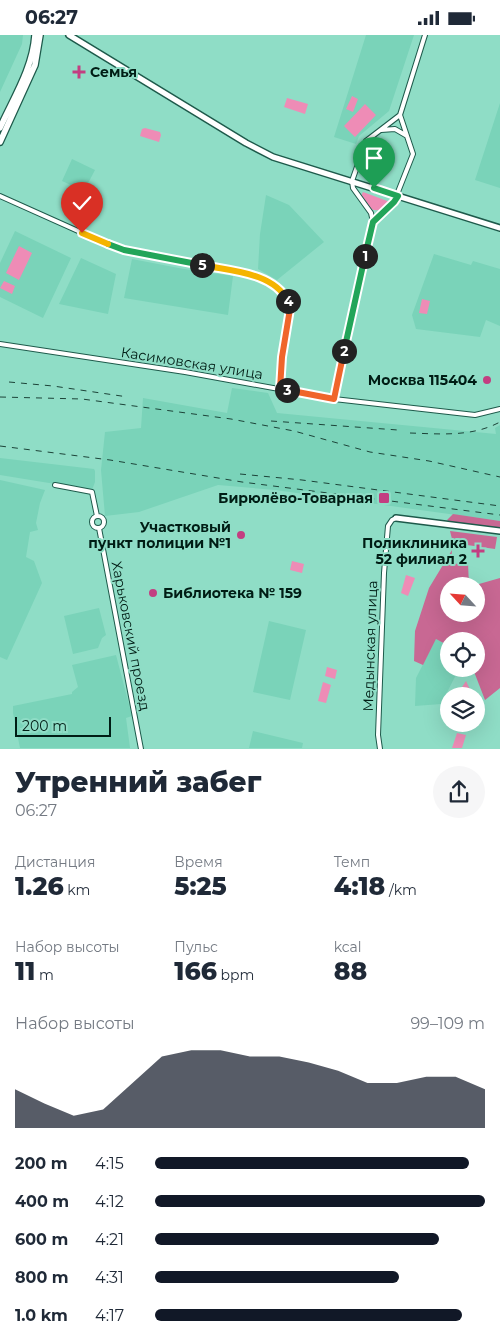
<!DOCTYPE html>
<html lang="ru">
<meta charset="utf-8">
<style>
body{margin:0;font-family:Montserrat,sans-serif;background:#f6f6f7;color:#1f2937;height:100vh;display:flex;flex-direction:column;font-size:19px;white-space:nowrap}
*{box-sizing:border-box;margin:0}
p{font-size:16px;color:#747a83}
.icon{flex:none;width:28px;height:28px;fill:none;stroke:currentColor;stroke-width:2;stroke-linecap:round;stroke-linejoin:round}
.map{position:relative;height:714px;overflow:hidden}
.details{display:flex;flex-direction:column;background:#fff;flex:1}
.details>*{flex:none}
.needle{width:32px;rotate:296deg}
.tools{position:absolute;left:440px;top:542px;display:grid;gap:10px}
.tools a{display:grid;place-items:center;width:45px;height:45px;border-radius:50%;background:#fff;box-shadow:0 5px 20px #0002;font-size:25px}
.scale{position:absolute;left:15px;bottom:12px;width:96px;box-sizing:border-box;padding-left:5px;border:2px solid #001d15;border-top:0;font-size:14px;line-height:18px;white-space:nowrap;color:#001d15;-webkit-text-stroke:4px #8fddc6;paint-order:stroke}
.pin{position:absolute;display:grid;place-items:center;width:42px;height:42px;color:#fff;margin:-51px -21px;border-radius:50% 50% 50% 0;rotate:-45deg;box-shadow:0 0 5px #0007}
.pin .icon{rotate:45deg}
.km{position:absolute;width:25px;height:25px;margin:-12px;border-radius:50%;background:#222;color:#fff;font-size:14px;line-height:25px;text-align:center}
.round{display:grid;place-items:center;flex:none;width:52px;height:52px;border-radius:26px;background:#f6f6f7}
.head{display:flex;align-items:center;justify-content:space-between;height:85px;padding:0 15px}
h1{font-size:28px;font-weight:800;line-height:38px}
.figures{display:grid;grid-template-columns:repeat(3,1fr);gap:8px;height:85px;padding:5px 15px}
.figures div{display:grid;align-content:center}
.figures b{font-size:25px;font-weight:800}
.figures small{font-size:14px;font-weight:400}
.figures p{font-size:14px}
.chart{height:140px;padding:10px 15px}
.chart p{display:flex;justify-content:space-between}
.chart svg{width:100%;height:90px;margin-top:5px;fill:#111827;opacity:.7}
ul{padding:0 15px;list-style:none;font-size:16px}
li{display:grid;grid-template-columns:80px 60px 1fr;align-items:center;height:38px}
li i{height:12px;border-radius:6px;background:#111827}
.status{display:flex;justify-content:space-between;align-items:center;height:35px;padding:0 25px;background:#fff;direction:ltr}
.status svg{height:14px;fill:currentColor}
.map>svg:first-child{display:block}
.built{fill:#7ad3b9}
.green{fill:#ee8cb6}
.forest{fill:#c86893}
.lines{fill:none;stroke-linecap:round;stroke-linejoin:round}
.minor-casing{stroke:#1e5a4b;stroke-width:6}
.tertiary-casing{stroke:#1e5a4b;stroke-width:8}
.secondary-casing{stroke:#1e5a4b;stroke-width:8}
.minor{stroke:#fff;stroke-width:4}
.tertiary{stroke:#fff;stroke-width:5}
.secondary{stroke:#fff;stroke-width:5.5}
.rail{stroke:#1c4338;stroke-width:1;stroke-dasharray:6 6;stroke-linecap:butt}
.split-1-casing{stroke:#fff;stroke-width:10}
.split-2-casing{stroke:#fff;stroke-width:10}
.split-3-casing{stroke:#fff;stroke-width:10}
.split-4-casing{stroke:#fff;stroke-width:10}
.split-5-casing{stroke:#fff;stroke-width:10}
.split-6-casing{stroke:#fff;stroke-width:10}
.split-7-casing{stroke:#fff;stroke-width:10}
.split-1{stroke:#22a559;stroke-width:6}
.split-2{stroke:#22a559;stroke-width:6}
.split-3{stroke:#f0652b;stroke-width:6}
.split-4{stroke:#f0652b;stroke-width:6}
.split-5{stroke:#f5b400;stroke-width:6}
.split-6{stroke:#22a559;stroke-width:6}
.split-7{stroke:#f5b400;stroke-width:6}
.poi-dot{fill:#c33e81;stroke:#8fddc6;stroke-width:2}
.labels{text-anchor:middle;stroke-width:4;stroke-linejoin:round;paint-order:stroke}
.poi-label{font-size:14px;font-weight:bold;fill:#001d15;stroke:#8fddc6;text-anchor:end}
.street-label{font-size:14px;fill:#001d15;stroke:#8fddc6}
</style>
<div class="status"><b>06:27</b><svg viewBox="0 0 49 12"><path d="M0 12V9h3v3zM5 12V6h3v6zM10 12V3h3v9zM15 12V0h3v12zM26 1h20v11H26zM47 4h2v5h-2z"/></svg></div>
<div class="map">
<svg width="500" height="714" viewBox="0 0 500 714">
<rect width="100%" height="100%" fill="#8fddc6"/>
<path class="built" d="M0,0H23L22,9L0,57Z
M366,0H414L389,76L359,101L356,109L334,102Z
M500,68V153L475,145Z
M72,124L95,135L84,156L62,146Z
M266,160L289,170L324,207L277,245L258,234L260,199Z
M15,196L71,223L43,283L0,262V228Z
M434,219L471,230L473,226L500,234V291L486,285L480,302L416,294L412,280Z
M81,223L116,239L108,279L59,269Z
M132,224L184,234L233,241L228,280L124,263Z
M232,353L268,358L277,378L496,399L495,393L500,390V486L275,455L218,450L139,477L105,481L101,435L105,397L141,393L143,363L227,378Z
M0,423L94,434L95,436V447L92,455L0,440Z
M0,445L45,455L40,468L36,488L38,495L30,497L26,522L34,526L42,548L7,625L0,622Z
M99,573L106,600L102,603L98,613L73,619L64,581Z
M269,586L306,595L290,665L253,657Z
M436,604L449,611V634H459L441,669L415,671L416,643Z
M116,620L132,681L126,683L130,713H20L13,678V671L72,659V657L78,652L72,630Z
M253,696L303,708L302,713H249Z"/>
<path class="green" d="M352,61L358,64L353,77L346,74Z
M287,63L308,69L305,79L284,72Z
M365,69L376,80L355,102L344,91Z
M145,93L160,97L161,100L159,107L140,101L142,94Z
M363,157L390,167V168C384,174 379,177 371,174L361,161Z
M19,211L32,218L19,245L6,238Z
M4,246L15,251L12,259L0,253Z
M422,264L430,266L427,279L419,278Z
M292,526L304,529L302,538L290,535Z
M406,540L415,543L408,561L401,558Z
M327,632L337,635L335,644L325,641Z
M466,646L473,661H456Z
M323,647L331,650L326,668L318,666Z
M457,698L466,700L462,713H452Z"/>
<path class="forest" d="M453,479L500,486V495L451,488L447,485Z
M450,496L497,502L495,514L453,508Z
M452,515L451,529L468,528L469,551H449V579H476V551H472L500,543V653L485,665L473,634H476V606H449V611L436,604L423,630L414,626L415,596L429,553Z"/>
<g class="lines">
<g class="minor-casing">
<path id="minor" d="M381,95L395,94L407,101
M0,161L116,213L255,241L275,252L287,264L291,274L282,322L280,354
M373,187L394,167L413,119L400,80
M0,309L185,337L334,364L475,380L500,374
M334,364L373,187L371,178L353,153L352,146L366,106L400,80L425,0
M55,450L92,457L97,481
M92 487a6 6 0 1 1 12 0a6 6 0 1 1-12 0Z
M99,493L141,714
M380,714L378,700L384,538L388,491L392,485L396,483"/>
</g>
<g class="tertiary-casing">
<path id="tertiary" d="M69,0L246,108L273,122L500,193
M396,483L500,496"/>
</g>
<g class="secondary-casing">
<path id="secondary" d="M0,93C13,64 33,33 35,0
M0,107L35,30L40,0"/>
</g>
<use href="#minor" class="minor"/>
<use href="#tertiary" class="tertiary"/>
<use href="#secondary" class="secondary"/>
<path class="rail" d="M9,347L53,351L128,362
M0,362L82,364L231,384L294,396L370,417L429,426L500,442
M271,386L398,395
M410,398C441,399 472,402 500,387
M0,411L110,425L242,447L500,480
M240,439L302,445L500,471"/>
</g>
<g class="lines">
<g class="split-1-casing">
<path id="split-1" d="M365,221L373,187L394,167L398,161L374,153"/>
</g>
<g class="split-2-casing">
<path id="split-2" d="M344,316L365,221"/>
</g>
<g class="split-3-casing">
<path id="split-3" d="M287,355L334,364L344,316"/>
</g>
<g class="split-4-casing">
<path id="split-4" d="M287,355L280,354L282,322L290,274L288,266"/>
</g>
<g class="split-5-casing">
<path id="split-5" d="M202,230C230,236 273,237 288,266"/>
</g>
<g class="split-6-casing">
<path id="split-6" d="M108,209L124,215L202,230"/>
</g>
<g class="split-7-casing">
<path id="split-7" d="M82,198L108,209"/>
</g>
<use href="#split-1" class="split-1"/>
<use href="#split-2" class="split-2"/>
<use href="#split-3" class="split-3"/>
<use href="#split-4" class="split-4"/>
<use href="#split-5" class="split-5"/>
<use href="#split-6" class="split-6"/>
<use href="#split-7" class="split-7"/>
</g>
<g class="poi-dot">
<path d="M76.5 29.5h5v5h5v5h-5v5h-5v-5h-5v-5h5z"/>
<circle cx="487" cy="345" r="5"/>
<rect x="378" y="457" width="12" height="12" rx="2.5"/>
<circle cx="241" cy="500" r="5"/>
<path d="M475.5 508.5h5v5h5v5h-5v5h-5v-5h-5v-5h5z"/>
<circle cx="153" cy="558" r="5"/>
</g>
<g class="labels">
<g class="poi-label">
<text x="90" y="42" text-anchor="start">Семья</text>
<text x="477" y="350">Москва 115404</text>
<text x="373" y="468">Бирюлёво-Товарная</text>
<text x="231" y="497">Участковый<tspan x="231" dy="16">пункт полиции №1</tspan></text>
<text x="467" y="513">Поликлиника<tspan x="467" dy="16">52 филиал 2</tspan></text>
<text x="163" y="563" text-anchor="start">Библиотека № 159</text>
</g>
<g class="street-label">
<text transform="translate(192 328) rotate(9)" y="5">Касимовская улица</text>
<text transform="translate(131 601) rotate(79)" y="5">Харьковский проезд</text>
<text transform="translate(370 611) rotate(-88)" y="5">Медынская улица</text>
</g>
</g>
</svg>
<div class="tools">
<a><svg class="needle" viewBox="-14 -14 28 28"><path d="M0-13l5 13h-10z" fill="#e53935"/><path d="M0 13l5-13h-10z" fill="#747a83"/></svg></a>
<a><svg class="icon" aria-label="locate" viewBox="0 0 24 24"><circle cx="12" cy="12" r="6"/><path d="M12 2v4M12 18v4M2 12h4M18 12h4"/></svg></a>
<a><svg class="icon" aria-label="layers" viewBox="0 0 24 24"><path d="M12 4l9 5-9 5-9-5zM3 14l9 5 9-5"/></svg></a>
</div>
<div class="scale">200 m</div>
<div class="pin" style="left:374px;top:153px;background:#1e9e55"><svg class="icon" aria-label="arrive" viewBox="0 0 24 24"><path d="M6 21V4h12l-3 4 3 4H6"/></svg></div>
<div class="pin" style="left:82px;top:198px;background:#d93025"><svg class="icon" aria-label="check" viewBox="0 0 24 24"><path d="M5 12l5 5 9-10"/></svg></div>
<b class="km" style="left:365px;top:221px">1</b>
<b class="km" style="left:344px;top:316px">2</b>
<b class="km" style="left:287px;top:355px">3</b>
<b class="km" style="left:288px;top:266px">4</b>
<b class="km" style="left:202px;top:230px">5</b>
</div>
<section class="details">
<div class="head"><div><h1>Утренний забег</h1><p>06:27</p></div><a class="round"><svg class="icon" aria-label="share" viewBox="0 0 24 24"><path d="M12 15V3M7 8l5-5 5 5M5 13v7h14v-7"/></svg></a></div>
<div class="figures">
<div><p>Дистанция</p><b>1.26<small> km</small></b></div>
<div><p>Время</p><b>5:25</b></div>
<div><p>Темп</p><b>4:18<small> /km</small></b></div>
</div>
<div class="figures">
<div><p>Набор высоты</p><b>11<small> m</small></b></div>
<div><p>Пульс</p><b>166<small> bpm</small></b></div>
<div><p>kcal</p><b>88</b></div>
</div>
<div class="chart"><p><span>Набор высоты</span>99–109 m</p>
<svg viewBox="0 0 160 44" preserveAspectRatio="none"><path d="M0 44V25L10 32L20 38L30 35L40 22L50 9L60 6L70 6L80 9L90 9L100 12L110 16L120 22L130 22L140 19L150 19L160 25V44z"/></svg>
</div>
<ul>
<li><b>200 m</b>4:15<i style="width:95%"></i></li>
<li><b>400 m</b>4:12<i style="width:100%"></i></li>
<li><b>600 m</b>4:21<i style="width:86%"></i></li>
<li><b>800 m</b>4:31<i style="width:74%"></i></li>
<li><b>1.0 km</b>4:17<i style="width:93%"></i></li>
</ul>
</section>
